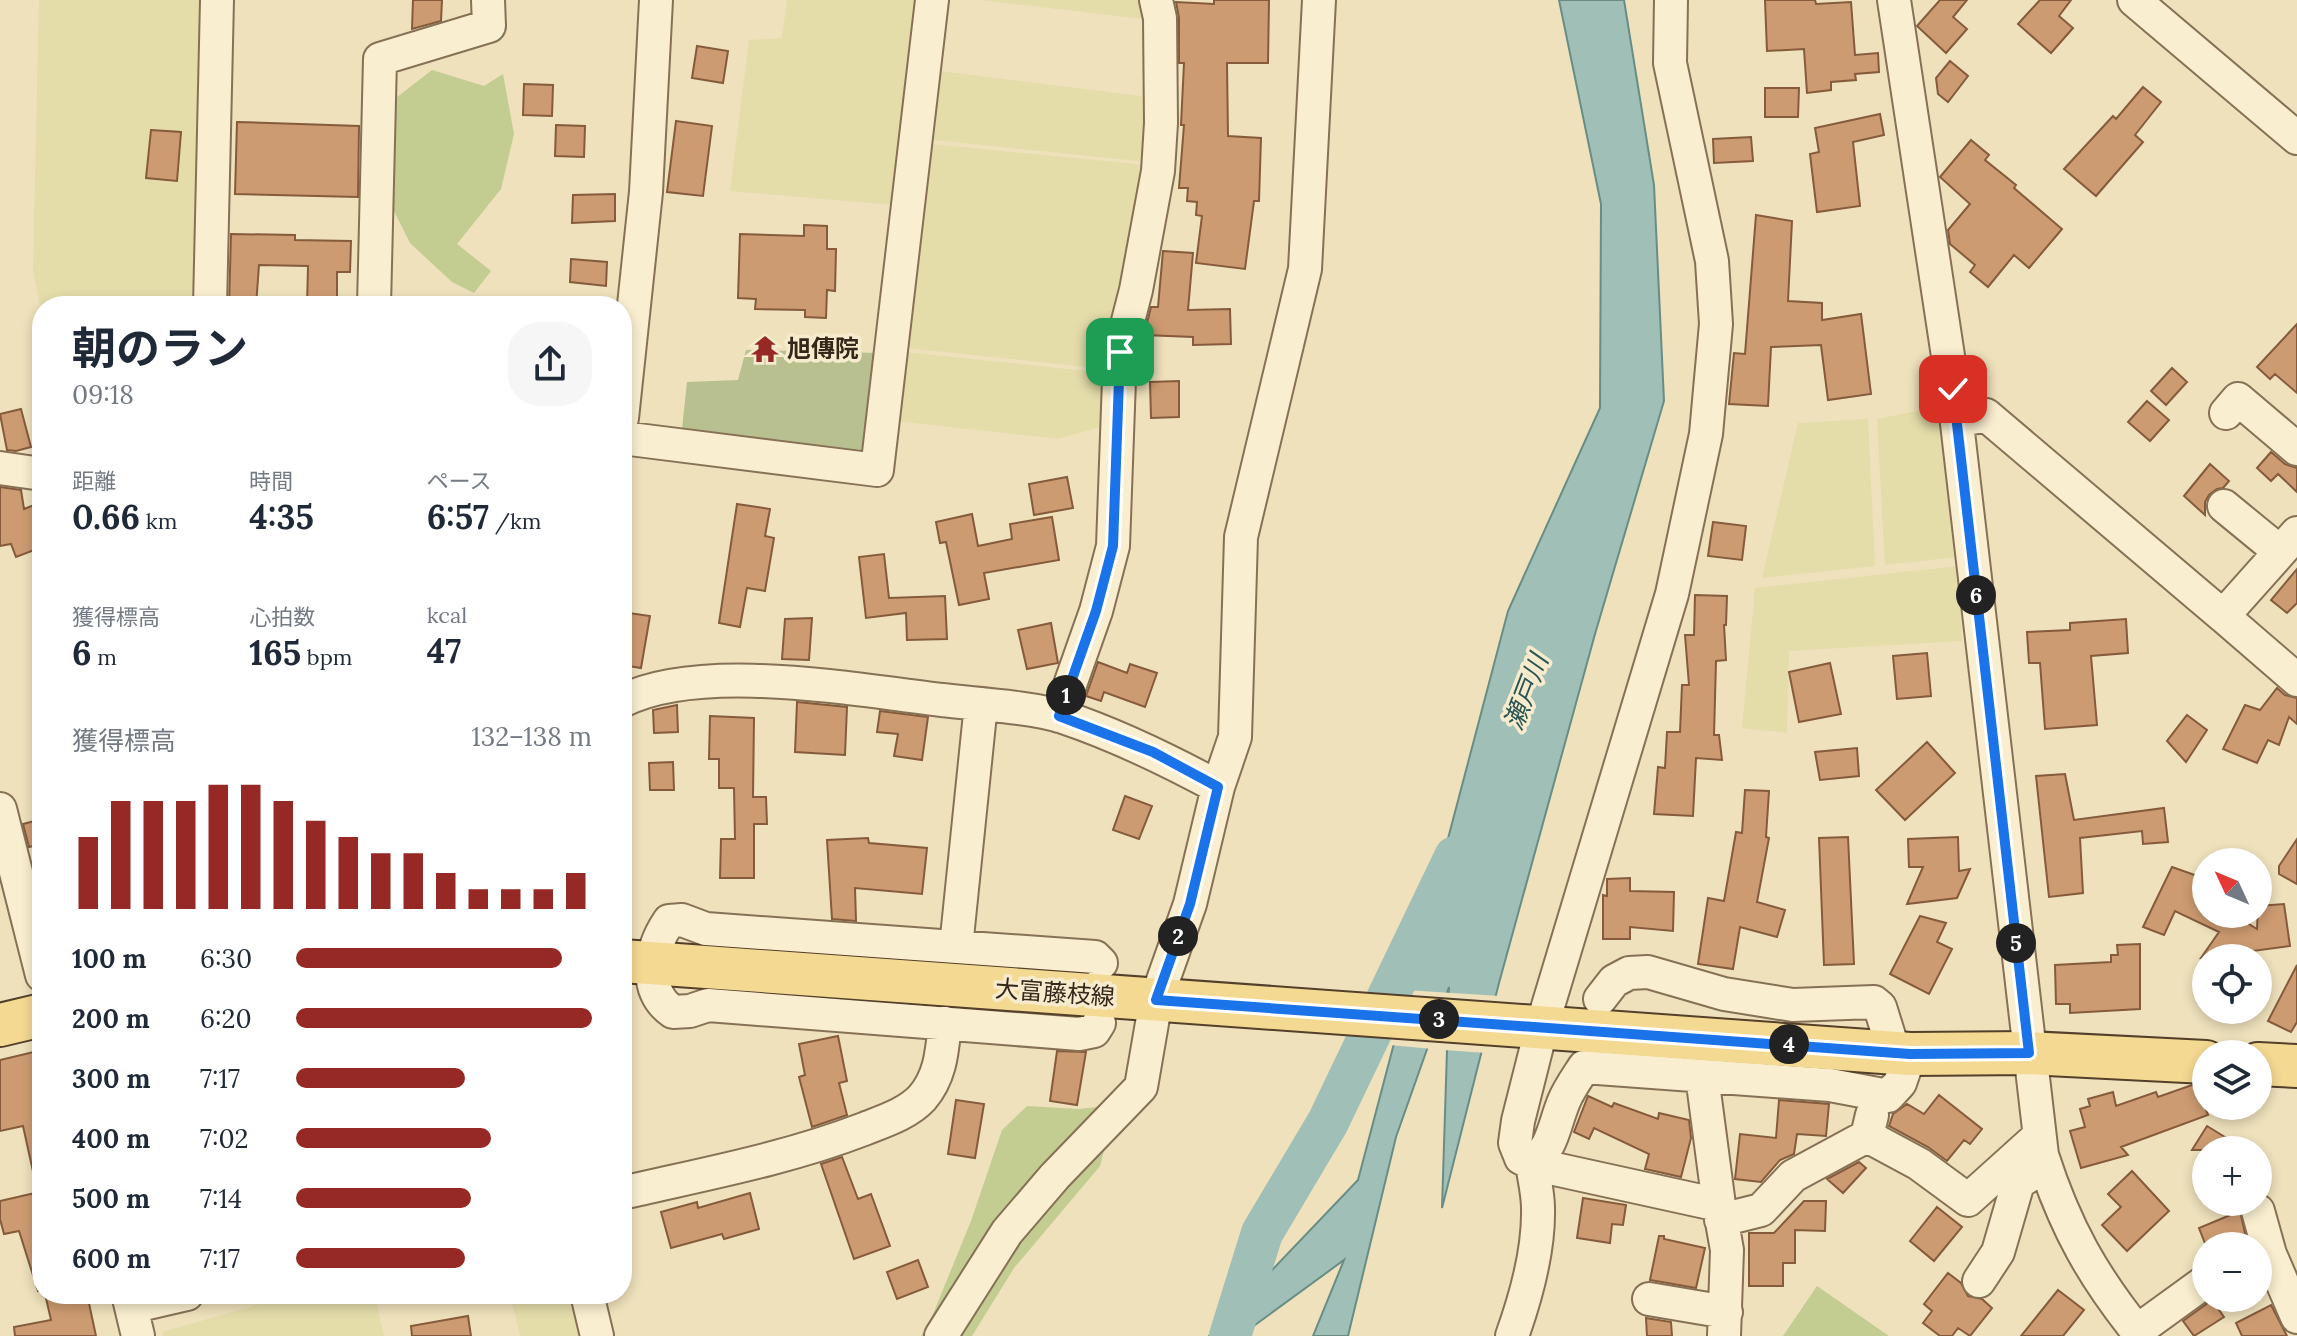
<!DOCTYPE html>
<html lang="ja">
<meta charset="utf-8">
<style>
body{margin:0;font-family:Lora,"Noto Sans JP",serif;background:#f6f6f7;color:#1f2937;height:100vh;display:flex;flex-direction:column;font-size:30px;white-space:nowrap}
*{box-sizing:border-box;margin:0}
p{font-size:26px;color:#747a83}
.icon{flex:none;width:44px;height:44px;fill:none;stroke:currentColor;stroke-width:2;stroke-linecap:round;stroke-linejoin:round}
.map{position:relative;flex:1;overflow:hidden}
.details{position:absolute;left:32px;top:296px;width:600px;height:1008px;display:flex;flex-direction:column;background:#fff;border-radius:32px;box-shadow:0 4px 12px #0003}
.details>*{flex:none}
.needle{width:52px;rotate:314deg}
.tools{position:absolute;left:2192px;top:848px;display:grid;gap:16px}
.tools a{display:grid;place-items:center;width:80px;height:80px;border-radius:50%;background:#fff;box-shadow:0 4px 12px #0003;font-size:40px}
.pin{position:absolute;display:grid;place-items:center;width:68px;height:68px;color:#fff;margin:-34px;border-radius:16px;box-shadow:0 4px 12px #0006}
.km{position:absolute;width:40px;height:40px;margin:-20px;border-radius:50%;background:#222;color:#fff;font-size:22px;line-height:40px;text-align:center}
.round{display:grid;place-items:center;flex:none;width:84px;height:84px;border-radius:32px;background:#f6f6f7}
.headline{display:flex;align-items:center;justify-content:space-between;height:136px;padding:0 40px}
h1{font-size:44px;font-weight:700;line-height:60px}
.stats{display:grid;grid-template-columns:repeat(3,1fr);gap:12px;height:136px;padding:8px 40px}
.stats div{display:grid;align-content:center}
.stats b{font-size:34px;font-weight:700}
.stats small{font-size:22px;font-weight:400}
.stats p{font-size:22px}
.chart{height:224px;padding:16px 40px}
.chart p{display:flex;justify-content:space-between}
.chart svg{width:100%;height:144px;margin-top:8px;stroke:#962825;stroke-width:6}
ul{padding:0 40px;list-style:none;font-size:26px}
li{display:grid;grid-template-columns:128px 96px 1fr;align-items:center;height:60px}
li i{height:20px;border-radius:10px;background:#962825}
.map>svg:first-child{display:block}
.farmland{fill:#e4ddaa}
.green{fill:#c3cc91}
.cemetery{fill:#b9c090}
.water{fill:#a0bfb7;stroke:#688d85;stroke-width:2}
.pier{fill:#eee1bc}
.lines{fill:none;stroke-linecap:round;stroke-linejoin:round}
.river{stroke:#a0bfb7;stroke-width:42}
.building{fill:#cd9b71;stroke:#855b3b;stroke-width:2}
.minor-casing{stroke:#867156;stroke-width:36}
.major-casing{stroke:#533f2a;stroke-width:46}
.minor{stroke:#f9eecf;stroke-width:32}
.major{stroke:#f4d992;stroke-width:42}
.route-casing{stroke:#fff;stroke-width:16}
.route{stroke:#1a73e8;stroke-width:10}
.labels{text-anchor:middle;stroke-width:7;stroke-linejoin:round;paint-order:stroke}
.poi-label{font-size:24px;font-weight:bold;fill:#35281b;stroke:#f6ebcc;text-anchor:start}
.street-label{font-size:24px;fill:#35281b;stroke:#f6ebcc}
.water-label{font-size:26px;font-style:italic;fill:#2a5554;stroke:#f6ebcc}
</style>
<div class="map">
<svg width="2297" height="1336" viewBox="0 0 2297 1336">
<rect width="100%" height="100%" fill="#eee1bc"/>
<path class="farmland" d="M39,0H214L198,306H42V318L33,269Z
M787,0H918L893,205L730,191L749,40L782,38Z
M979,0H1141L1144,19Z
M939,71L1150,97L1148,162L932,140Z
M932,144L1147,165L1106,369L906,348Z
M904,352L1106,373L1102,426L1059,439L895,421Z
M1942,406L1956,557L1885,565L1877,419Z
M1868,419L1875,566L1762,578L1798,423Z
M1958,566L1962,641L1789,651L1787,733L1742,728L1755,588Z
M295,1294H374L384,1336H163L162,1332Z
M510,1294H578L588,1336H520Z"/>
<path class="green" d="M432,70L484,86L503,74L514,134L501,189L457,244L491,271L474,293L452,282L410,243L389,201L392,101Z
M1116,1105L1100,1166L1014,1268L972,1336H921L933,1314L971,1221L1002,1130L1027,1106L1079,1109Z
M1817,1286L1889,1336H1783Z"/>
<path class="cemetery" d="M746,350L878,353L868,461L681,438L687,382L738,380Z"/>
<path class="water" d="M1559,0H1624L1654,185L1664,401L1595,634L1499,983L1442,1208L1449,987L1396,1137L1348,1336H1313L1344,1260L1240,1336H1209L1358,1180L1508,611L1600,408L1601,204Z"/>
<path class="pier" d="M1405,990L1500,996L1486,1053L1444,1050L1445,1009L1432,1049L1390,1045Z"/>
<g class="lines">
<path class="river" d="M1230,1336L1262,1233L1328,1122L1455,857"/>
</g>
<path class="building" d="M413,0H442L441,21L412,29Z
M1214,0H1269L1268,63H1227L1228,136L1261,138L1259,201H1254L1245,269L1196,263L1202,216L1196,215L1197,202L1187,201L1188,188H1179L1184,125H1181L1184,63H1179V18L1176,2L1214,4Z
M1765,0H1815L1816,4L1851,2L1855,55L1878,53L1879,72L1855,74L1856,80L1831,82V90L1807,93L1804,49L1767,51Z
M1940,0H1967L1953,17L1967,29L1946,53L1917,26Z
M2040,0H2071L2059,16L2073,28L2051,53L2018,24Z
M697,46L728,51L723,83L692,78Z
M1950,61L1968,76L1948,102L1938,94L1936,78Z
M524,84L553,85L552,116L523,115Z
M2143,87L2161,102L2135,135L2143,142L2096,196L2064,169L2113,116L2116,119Z
M1765,88H1799L1798,117H1765Z
M1880,114L1884,135L1853,142L1860,206L1817,212L1810,154L1819,152L1815,128Z
M676,121L712,126L703,196L667,192Z
M237,122L359,126L358,197L235,194Z
M556,125L585,126L584,157L555,156Z
M151,130L181,132L177,181L146,178Z
M1751,137L1753,161L1714,163L1713,139Z
M1971,140L1989,155L1985,160L2016,185L2014,188L2062,229L2029,268L2014,255L1988,287L1970,272L1975,265L1950,244L1948,230L1970,204L1940,177Z
M615,194V221L572,223L573,195Z
M1756,215L1792,221L1788,301L1822,303V320L1861,314L1871,394L1828,400L1821,345L1771,347L1768,406L1729,404L1734,353L1745,354Z
M804,225L827,226V249H836L835,291L827,290L826,318L805,317V310L755,309L756,299L738,298L740,234L804,236Z
M231,234L295,235V240L351,241L350,272H337V306H307L308,266L259,265L256,306H229Z
M1163,251L1193,253L1188,310L1230,309L1231,344L1193,345V337L1144,335L1151,307H1158Z
M571,259L607,262L606,286L570,282Z
M2297,324V393L2275,374L2270,379L2257,367Z
M2172,368L2187,382L2166,405L2151,391Z
M1179,381V417L1151,418L1150,382Z
M2147,401L2169,420L2150,441L2128,422Z
M21,409L31,447L16,451L7,450L0,414Z
M2271,452L2285,464L2297,468V492L2278,474L2271,481L2257,468Z
M2210,464L2229,481L2223,488L2217,489L2209,495L2205,502V515L2184,496Z
M1067,477L1073,508L1034,515L1029,484Z
M0,487L21,490L24,509L42,502V547L16,557L11,544L0,546Z
M737,504L770,509L765,536L774,538L765,591L747,588L740,627L719,623Z
M972,514L978,546L1012,539L1010,524L1052,517L1059,560L984,573L989,599L959,605L946,542L940,543L936,522Z
M1713,522L1746,526L1742,560L1708,556Z
M884,554L889,598L945,596L947,639L907,640L906,613L866,618L859,557Z
M2297,569V603L2287,613L2271,600Z
M1695,595L1727,596L1726,625H1724L1726,660L1716,661L1714,735H1719L1722,760L1696,758L1693,816L1654,814L1658,767L1665,768L1667,732H1680L1682,685H1689L1685,635H1694Z
M622,612L650,616L641,668L622,665Z
M812,618L809,660L782,659L785,619Z
M2126,619L2128,653L2091,656L2097,725L2045,729L2040,663H2029L2027,632L2070,630V623Z
M1051,623L1058,663L1027,669L1018,630Z
M1927,653L1931,696L1897,699L1893,656Z
M1098,662L1127,673L1130,664L1157,673L1145,707L1104,692L1101,701L1086,696Z
M1830,663L1841,714L1799,722L1789,672Z
M2277,688L2285,695L2297,698V724L2289,717L2279,745L2268,740L2257,763L2223,749L2245,705L2260,710Z
M797,702L847,707L845,755L795,752Z
M677,705L678,732L654,733L653,710Z
M880,711L928,717L922,760L894,756L898,734L877,732Z
M2187,715L2207,730L2186,762L2167,741Z
M710,716L754,718L753,797H766L767,824H754V878H720L721,839H735L734,788H719V759H709Z
M1927,742L1955,773L1905,820L1876,790Z
M1857,748L1859,776L1820,780L1815,752Z
M673,762L674,790H650L649,763Z
M2065,774L2074,820L2164,808L2168,842L2143,844L2142,831L2080,838L2083,893L2049,897L2036,776Z
M1745,790L1769,791L1766,837L1769,838L1757,902L1785,910L1777,937L1740,927L1733,969L1698,964L1708,898L1724,901L1736,832L1742,833Z
M1125,796L1152,806L1139,839L1113,830Z
M42,819V844L29,847L23,824Z
M1848,837L1854,964L1824,965L1819,838Z
M1958,837L1959,871L1970,869L1957,898L1907,904L1923,867H1909L1908,839Z
M868,838L869,843L927,848L922,894L855,888L856,921L832,919L827,840Z
M2297,839V884L2279,874V866Z
M2172,867L2206,879V914H2233L2257,929L2258,906L2284,904L2290,946L2201,958L2219,932L2175,911L2164,935L2143,927Z
M1630,878V891L1674,892L1673,931L1630,927V939H1603V895L1607,896V879Z
M1920,916L1946,923L1937,942L1952,949L1929,994L1890,974Z
M2140,944V1009L2070,1013V1004H2056L2055,965L2111,962V955H2118L2117,945Z
M2297,965V1022L2291,1032L2268,1021Z
M838,1036L847,1081L839,1083L847,1115L812,1127L799,1077L805,1075L799,1044Z
M42,1050V1176H34L23,1126L0,1131V1060Z
M1057,1051L1086,1052L1077,1105L1050,1101Z
M2192,1085L2197,1086L2208,1115L2121,1147L2128,1155L2081,1168L2070,1131L2085,1127L2080,1109L2090,1106L2088,1099L2113,1092L2116,1106L2156,1092L2158,1097Z
M1939,1095L1982,1129L1970,1144L1964,1140L1947,1161L1928,1147L1889,1126L1893,1114L1907,1104L1924,1114Z
M1588,1096L1612,1107L1614,1103L1658,1119L1659,1113L1689,1120L1691,1138L1681,1177L1645,1169L1649,1154L1594,1128L1589,1139L1574,1132Z
M956,1100L984,1104L975,1158L948,1154Z
M1779,1100L1829,1104L1826,1136L1797,1134L1794,1154L1780,1160L1761,1182L1735,1179L1740,1134L1776,1138Z
M2207,1126L2246,1150H2192Z
M842,1157L858,1199L871,1194L890,1246L854,1259L821,1164Z
M1859,1162L1866,1168L1843,1193L1827,1179Z
M2132,1171L2169,1211L2127,1251L2102,1225L2121,1207L2108,1194Z
M35,1193L42,1224V1290L38,1291L19,1231L4,1234L0,1219V1201Z
M750,1193L759,1229L724,1239L722,1234L671,1248L661,1212L697,1202L698,1208Z
M1583,1198L1626,1205L1623,1225L1612,1224L1610,1243L1577,1238Z
M1804,1201H1826L1825,1231L1795,1230V1263H1783V1286H1749V1233H1774Z
M1937,1207L1962,1227L1934,1261L1910,1241Z
M2240,1211L2247,1242L2236,1246H2206L2199,1228Z
M1659,1236H1664V1239L1705,1248L1696,1288L1650,1280Z
M918,1260L928,1287L897,1299L887,1272Z
M1948,1273L1961,1283L1968,1296L1982,1299L1992,1308L1970,1336L1958,1328L1952,1336H1940L1923,1323L1932,1311L1924,1304Z
M2058,1290L2084,1310L2063,1336H2021Z
M45,1294H87L96,1336H15L14,1327L51,1320Z
M2212,1300L2224,1317L2194,1336L2183,1321Z
M2271,1305L2287,1336H2242L2236,1323Z
M468,1316L471,1336H412L411,1326Z
M1646,1318L1671,1322L1672,1336H1647Z"/>
<g class="lines">
<g class="minor-casing">
<path id="minor" d="M1671,0L1670,63L1712,261L1716,324L1706,434L1672,594L1542,1026L1518,1121L1515,1143L1521,1158L1532,1164C1553,1148 1554,1125 1564,1101C1569,1089 1577,1078 1584,1067L1830,1085L1888,1096L1900,1083L1910,1054
M1894,0L1953,389L2042,1155C2065,1227 2093,1277 2141,1336
M2134,0L2297,138
M210,306L217,0
M374,306L380,59L489,26L488,0
M2226,413L2238,399L2297,449
M622,418L646,192L656,0
M1957,421L1986,415L2223,616
M622,438L877,470L932,0
M0,468L42,474
M2224,506L2280,552
M2297,533L2223,616L2297,680
M622,701C701,661 855,690 942,700C976,704 1031,707 1063,717C1117,735 1168,760 1218,787
M1059,716L1096,611L1113,546L1120,352L1136,290L1158,171L1161,123L1160,18L1156,0
M0,809L42,975
M956,947L981,704
M1600,999L1614,981L1629,973L1648,972L1724,994L1793,1005L1874,1002L1880,1007L1894,1052
M1099,1023L1094,1031L1079,1034L708,1005L690,1011L673,1012C642,991 650,949 669,921L682,920L706,929L1095,957L1101,963
M1702,1076L1719,1205
M1867,1136L1919,1164L1968,1200L2039,1136
M622,1193C704,1174 786,1159 864,1129C884,1121 907,1114 922,1098C941,1076 942,1051 945,1023
M1721,1220L1761,1210L1793,1176L1867,1136L1872,1115
M2270,1254L2297,1317
M2258,1259L2270,1254L2258,1211
M1979,1281L1998,1252L2018,1183L2045,1165
M128,1294L138,1336
M587,1294L597,1336
M1649,1299L1726,1312
M131,1307L187,1294
M2137,1331L2206,1281
M941,1336L1007,1232L1055,1176L1141,1087L1156,1000L1190,904L1218,787L1235,737L1241,537L1305,269L1319,0
M1512,1336C1526,1297 1539,1249 1538,1208C1538,1193 1534,1178 1532,1164L1719,1205L1727,1250L1724,1336"/>
</g>
<g class="major-casing">
<path id="major" d="M622,961L1910,1054L2029,1053L2206,1062
M0,1025L42,1015
M2258,1064L2297,1066"/>
</g>
<use href="#minor" class="minor"/>
<use href="#major" class="major"/>
</g>
<g class="lines">
<g class="route-casing">
<path id="route" d="M1120,352L1113,546L1096,611L1059,716L1153,752L1218,787L1190,904L1156,1000L1910,1054L2029,1053L1953,389"/>
</g>
<use href="#route" class="route"/>
</g>
<defs>
<g id="temple-bare" transform="scale(2.16)"><path d="M0-6L5-2H3V0L6.5 2.5H4V6H1.5V3h-3V6H-4V2.5H-6.5L-3 0V-2H-5Z" fill="#962825" stroke="#f6ebcc" stroke-width="2.5" paint-order="stroke"/></g>
</defs>
<g fill-rule="evenodd">
<use href="#temple-bare" x="765" y="349"/>
</g>
<g class="labels">
<g class="poi-label">
<text x="787" y="357">旭傳院</text>
</g>
<g class="street-label">
<text transform="translate(1055 993) rotate(4)" y="8">大富藤枝線</text>
</g>
<g class="water-label">
<text transform="translate(1526 692) rotate(-69)" y="9">瀬戸川</text>
</g>
</g>
</svg>
<div class="tools">
<a><svg class="needle" viewBox="-14 -14 28 28"><path d="M0-13l5 13h-10z" fill="#e53935"/><path d="M0 13l5-13h-10z" fill="#747a83"/></svg></a>
<a><svg class="icon" aria-label="locate" viewBox="0 0 24 24"><circle cx="12" cy="12" r="6"/><path d="M12 2v4M12 18v4M2 12h4M18 12h4"/></svg></a>
<a><svg class="icon" aria-label="layers" viewBox="0 0 24 24"><path d="M12 4l9 5-9 5-9-5zM3 14l9 5 9-5"/></svg></a>
<a>+</a>
<a>−</a>
</div>
<div class="pin" style="left:1120px;top:352px;background:#1e9e55"><svg class="icon" aria-label="arrive" viewBox="0 0 24 24"><path d="M6 21V4h12l-3 4 3 4H6"/></svg></div>
<div class="pin" style="left:1953px;top:389px;background:#d93025"><svg class="icon" aria-label="check" viewBox="0 0 24 24"><path d="M5 12l5 5 9-10"/></svg></div>
<b class="km" style="left:1066px;top:695px">1</b>
<b class="km" style="left:1178px;top:936px">2</b>
<b class="km" style="left:1439px;top:1019px">3</b>
<b class="km" style="left:1789px;top:1044px">4</b>
<b class="km" style="left:2016px;top:943px">5</b>
<b class="km" style="left:1976px;top:595px">6</b>
<section class="details">
<div class="headline"><div><h1>朝のラン</h1><p>09:18</p></div><a class="round"><svg class="icon" aria-label="share" viewBox="0 0 24 24"><path d="M12 15V3M7 8l5-5 5 5M5 13v7h14v-7"/></svg></a></div>
<div class="stats">
<div><p>距離</p><b>0.66<small> km</small></b></div>
<div><p>時間</p><b>4:35</b></div>
<div><p>ペース</p><b>6:57<small> /km</small></b></div>
</div>
<div class="stats">
<div><p>獲得標高</p><b>6<small> m</small></b></div>
<div><p>心拍数</p><b>165<small> bpm</small></b></div>
<div><p>kcal</p><b>47</b></div>
</div>
<div class="chart"><p><span>獲得標高</span>132–138 m</p>
<svg viewBox="0 0 160 44" preserveAspectRatio="none"><path d="M5 44V22M15 44V11M25 44V11M35 44V11M45 44V6M55 44V6M65 44V11M75 44V17M85 44V22M95 44V27M105 44V27M115 44V33M125 44V38M135 44V38M145 44V38M155 44V33"/></svg>
</div>
<ul>
<li><b>100 m</b>6:30<i style="width:90%"></i></li>
<li><b>200 m</b>6:20<i style="width:100%"></i></li>
<li><b>300 m</b>7:17<i style="width:57%"></i></li>
<li><b>400 m</b>7:02<i style="width:66%"></i></li>
<li><b>500 m</b>7:14<i style="width:59%"></i></li>
<li><b>600 m</b>7:17<i style="width:57%"></i></li>
</ul>
</section>
</div>
